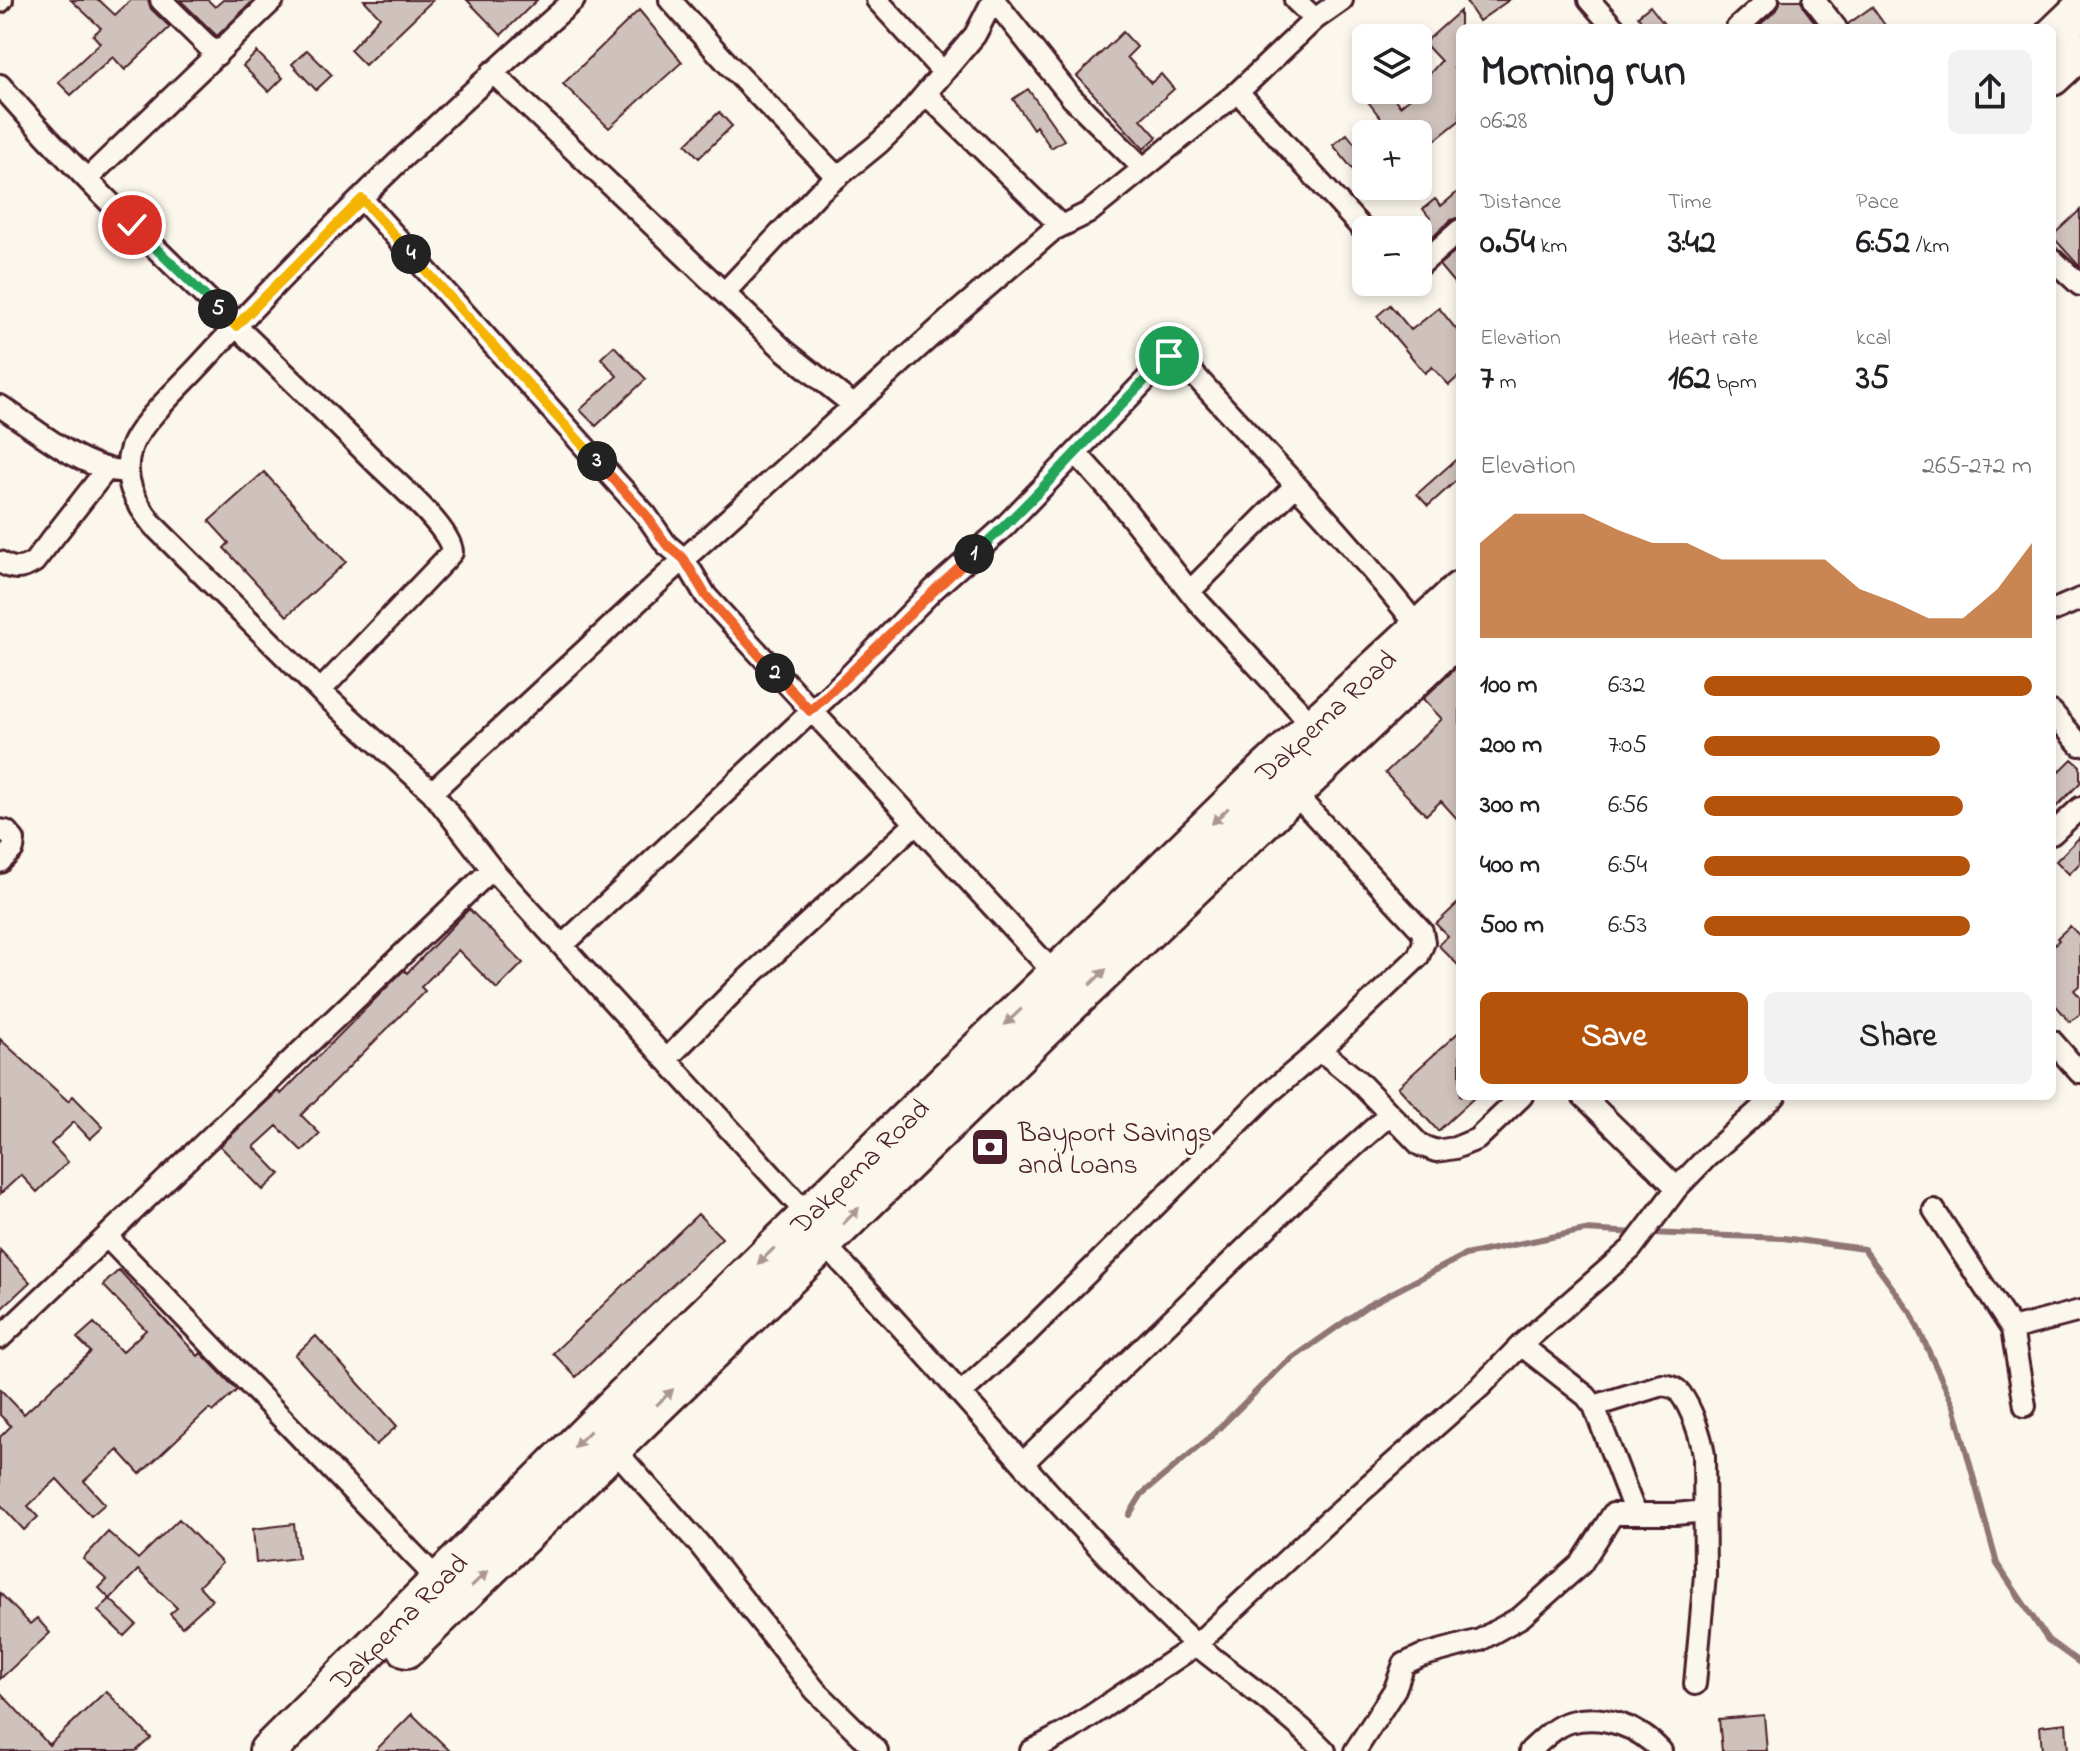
<!DOCTYPE html>
<meta charset="utf-8">
<style>
body{margin:0;font-family:"Indie Flower",sans-serif;background:#f2f2f2;color:#202124;height:100vh;display:flex;flex-direction:column;font-size:30px;white-space:nowrap}
*{box-sizing:border-box;margin:0}
p{font-size:26px;color:#757577}
.icon{flex:none;width:44px;height:44px;fill:none;stroke:currentColor;stroke-width:2;stroke-linecap:round;stroke-linejoin:round}
.map{position:relative;flex:1;overflow:hidden}
.drawer{position:absolute;left:1456px;top:24px;width:600px;height:1076px;display:flex;flex-direction:column;background:#fff;border-radius:12px;box-shadow:0 4px 12px #0003}
.drawer>*{flex:none}
.tools{position:absolute;left:1352px;top:24px;display:grid;gap:16px}
.tools a{display:grid;place-items:center;width:80px;height:80px;border-radius:12px;background:#fff;box-shadow:0 4px 12px #0003;font-size:40px}
.pin{position:absolute;display:grid;place-items:center;width:68px;height:68px;color:#fff;margin:-34px;border:4px solid #fff;border-radius:50%;box-shadow:0 2px 8px #0007}
.km{position:absolute;width:40px;height:40px;margin:-20px;border-radius:50%;background:#222;color:#fff;font-size:22px;line-height:40px;text-align:center}
.round{display:grid;place-items:center;flex:none;width:84px;height:84px;border-radius:12px;background:#f2f2f2}
.overview{display:flex;align-items:center;justify-content:space-between;height:136px;padding:0 24px}
h1{font-size:44px;font-weight:700;line-height:60px}
.figures{display:grid;grid-template-columns:repeat(3,1fr);gap:12px;height:136px;padding:8px 24px}
.figures div{display:grid;align-content:center}
.figures b{font-size:34px;font-weight:700}
.figures small{font-size:22px;font-weight:400}
.figures p{font-size:22px}
.chart{height:224px;padding:16px 24px}
.chart p{display:flex;justify-content:space-between}
.chart svg{width:100%;height:144px;margin-top:8px;fill:#b45309;opacity:.7}
.cta{display:flex;gap:16px;margin-top:auto;padding:16px 24px}
.cta a{flex:1;height:92px;border-radius:12px;background:#b45309;color:#fff;font-size:32px;font-weight:700;line-height:92px;text-align:center}
.cta a+a{background:#f2f2f2;color:#202124}
ul{padding:0 24px;list-style:none;font-size:26px}
li{display:grid;grid-template-columns:128px 96px 1fr;align-items:center;height:60px}
li i{height:20px;border-radius:10px;background:#b45309}
.map>svg:first-child{display:block}
.lines{fill:none;stroke-linecap:round;stroke-linejoin:round}
.stream{stroke:#907477;stroke-width:6}
.building{fill:#cfc2bc;stroke:#4a1f2b;stroke-width:2}
.street-casing{stroke:#4a1f2b;stroke-width:26}
.highway-casing{stroke:#4a1f2b;stroke-width:42}
.street{stroke:#fbf7ec;stroke-width:20}
.highway{stroke:#fbf7ec;stroke-width:36}
.oneway{fill:#ab9695}
.split-1-casing{stroke:#fff;stroke-width:16}
.split-2-casing{stroke:#fff;stroke-width:16}
.split-3-casing{stroke:#fff;stroke-width:16}
.split-4-casing{stroke:#fff;stroke-width:16}
.split-5-casing{stroke:#fff;stroke-width:16}
.split-6-casing{stroke:#fff;stroke-width:16}
.split-1{stroke:#22a559;stroke-width:10}
.split-2{stroke:#f0652b;stroke-width:10}
.split-3{stroke:#f0652b;stroke-width:10}
.split-4{stroke:#f5b400;stroke-width:10}
.split-5{stroke:#f5b400;stroke-width:10}
.split-6{stroke:#22a559;stroke-width:10}
.labels{text-anchor:middle;stroke-width:6;stroke-linejoin:round;paint-order:stroke}
.street-label{font-size:28px;fill:#4a1f2b;stroke:#fbf7ec}
.poi-label{font-size:28px;fill:#4a1f2b;stroke:#fbf7ec;text-anchor:start}
</style>
<div class="map">
<svg width="2080" height="1751" viewBox="0 0 2080 1751">
<rect width="100%" height="100%" fill="#fbf7ec"/>
<filter id="ink" filterUnits="userSpaceOnUse"><feTurbulence type="fractalNoise" baseFrequency=".0125" numOctaves="2"/><feDisplacementMap in="SourceGraphic" scale="16" xChannelSelector="R" yChannelSelector="G"/><feConvolveMatrix kernelMatrix="1 2 1 2 8 2 1 2 1" color-interpolation-filters="sRGB"/></filter>
<g filter="url(#ink)">
<g class="lines">
<path class="stream" d="M1649,1233L1783,1238L1864,1249L1911,1313L1954,1406L1997,1564L2048,1640L2080,1663
M1129,1515L1142,1494L1208,1439L1283,1365L1367,1306L1465,1255L1585,1230L1637,1233"/>
</g>
<path class="building" d="M71,0H99L115,15L131,0H148L151,9L170,27L125,70L113,57L71,95L58,82L100,43L93,35L101,28Z
M180,0H208L215,7L223,0H254L217,36Z
M364,0H433L365,65L350,50L380,17Z
M467,0H537L501,35Z
M1465,0H1509L1479,21Z
M1781,0H1801L1804,8L1819,28H1756L1777,10Z
M1650,6L1667,28H1647L1638,16Z
M1872,7L1887,28H1849L1848,24Z
M639,10L682,62L609,128L563,84Z
M1460,11V61L1454,68L1460,74V120L1418,154V134H1393L1366,99L1378,90H1388L1400,106L1430,82L1426,78L1441,61L1424,43Z
M1123,32L1137,47L1127,57L1151,83L1161,74L1174,89L1141,119L1157,137L1144,149L1077,76Z
M307,50L332,75L316,90L292,64Z
M257,52L283,78L269,92L243,66Z
M1028,89L1064,140L1051,148L1036,126L1033,129L1013,99Z
M719,112L732,126L699,158L686,144Z
M1347,134L1366,158V186L1333,145Z
M1460,190V217L1451,220L1423,246L1418,240V228L1430,218L1423,209L1435,199L1441,206Z
M2080,210V267L2052,236Z
M1460,247V290L1439,265Z
M1390,305L1411,330L1439,308L1460,334V375L1449,385L1432,367L1425,373L1377,316Z
M614,346L646,379L596,426L580,410L617,376L601,358Z
M1460,456V477L1428,506L1417,494Z
M264,472L346,562L287,616L224,548L229,543L209,521Z
M1460,664V822L1441,801L1426,815L1385,773L1442,719L1423,699Z
M2072,759L2080,766V783L2052,811V779Z
M2080,837V863L2069,874L2056,861Z
M1460,901V967L1438,945L1448,936L1436,924Z
M469,909L523,963L497,989L458,950L421,987L425,991L301,1115L320,1134L302,1151L277,1126L254,1147L280,1174L263,1190L220,1146L278,1091L281,1094L404,970L407,973Z
M2070,926L2080,936V985L2074,990L2080,997V1014L2070,1022L2052,1001V947L2059,940L2057,938Z
M1460,1031V1096H1476L1438,1131L1398,1087Z
M0,1039L68,1101L73,1096L103,1127L90,1139L74,1122L51,1144L68,1162L37,1192L21,1175L0,1194Z
M698,1214L722,1238L576,1377L553,1353Z
M0,1250L30,1282L0,1310Z
M119,1270L198,1356L201,1353L237,1390L213,1412L209,1409L140,1474L118,1450L84,1481L105,1504L91,1516L57,1479L28,1506L38,1517L24,1530L0,1504V1437L11,1426L0,1415V1389L24,1414L91,1352L77,1338L94,1323L122,1352L146,1330L103,1285Z
M316,1336L397,1426L376,1445L295,1355Z
M179,1519L222,1563L199,1586L212,1600L182,1627L170,1614L177,1608L138,1570L110,1599L99,1588L107,1580L83,1559L108,1532L138,1559Z
M294,1524L298,1558L256,1563L253,1529Z
M0,1593L30,1624L37,1618L50,1633L0,1679Z
M110,1599L136,1624L124,1636L98,1611Z
M106,1691L151,1738L136,1751H0V1692L49,1745Z
M412,1714L450,1751H375Z
M1764,1715L1767,1751H1722L1719,1719Z
M2066,1723L2068,1751H2042L2040,1726Z"/>
<g class="lines">
<g class="street-casing">
<path id="street" d="M161,0L217,55
M574,0C444,115 318,236 201,364C183,384 138,425 131,448C121,478 135,502 153,525L320,691L432,792L492,869L808,1215
M670,0L727,63L836,176
M877,0L943,72
M994,0L1072,98L1143,168
M1295,0L1315,19
M1589,0L1614,28
M1814,0L1836,28
M0,2L2,0
M1737,28L1768,0
M492,72L785,351L853,405
M0,85C116,218 249,335 374,461C392,479 451,528 452,552L444,561L320,691
M1238,92L1366,233
M926,94L1061,226
M87,179L273,0
M362,199L646,515L666,544L684,559L706,596L1056,975
M2052,259L2080,285
M1418,267L1460,230
M724,293L818,193L878,144L905,118L975,35L993,0
M0,406C34,428 78,466 119,471
M1077,454L1113,494L1198,602L1313,725
M0,562C13,570 21,570 34,562L106,470
M1190,591L1296,485
M2052,611L2080,599
M2052,712L2080,745
M432,792L684,559L952,317L1053,230L1088,213L1238,92L1315,19L1342,0
M0,830L6,831L14,840L13,849L0,862
M2052,834L2080,808
M564,944L846,679L933,590L1004,527L1169,356L1182,361C1261,450 1346,534 1419,628
M2052,1041L2080,1073
M1320,1050L1357,1080L1420,1145L1436,1151L1455,1148L1477,1139L1522,1096
M666,1060L737,988L915,824
M1583,1096L1677,1188L1707,1157L1775,1096
M1934,1210L2012,1329L2025,1406
M108,1238L440,1582
M824,1244C933,1357 1032,1480 1142,1592C1161,1611 1179,1630 1199,1647C1241,1681 1287,1712 1325,1751
M2012,1329L2080,1311
M0,1338L492,869
M1521,1345L1586,1396L1594,1406L1635,1513
M961,1393L1026,1334L1269,1093L1320,1050L1418,957L1424,942L1422,931L1293,792
M1594,1406L1662,1385C1669,1386 1676,1387 1680,1393C1692,1409 1701,1436 1704,1455L1705,1575L1695,1684
M613,1448L699,1544L815,1690L877,1751
M1024,1462L1314,1182L1389,1115
M1031,1751L1070,1730L1196,1645L1327,1522L1481,1386L1521,1345L1631,1249L1677,1188
M1355,1751L1395,1689L1404,1664L1421,1656L1480,1640L1521,1617L1581,1564L1613,1514H1676L1705,1511
M1530,1751C1541,1741 1555,1726 1570,1722C1603,1713 1639,1727 1661,1751"/>
</g>
<g class="highway-casing">
<g id="highway">
<path d="M2052,37L2080,10"/>
<path d="M2052,77L2080,51"/>
<path d="M407,1649L1040,1033L1460,635"/>
<path id="s1" d="M268,1751L687,1333L1248,787L1460,590"/>
</g>
</g>
<use href="#street" class="street"/>
<use href="#highway" class="highway"/>
</g>
<defs><path id="oneway-solid" d="M-6-.8H1V-3.2L6.5 0L1 3.2V.8H-6Z" transform="scale(2)"/></defs>
<g class="oneway">
<use href="#oneway-solid" transform="translate(1220 816) rotate(136)"/>
<use href="#oneway-solid" transform="translate(1098 977) rotate(-44)"/>
<use href="#oneway-solid" transform="translate(1013 1017) rotate(136)"/>
<use href="#oneway-solid" transform="translate(851 1216) rotate(-45)"/>
<use href="#oneway-solid" transform="translate(766 1256) rotate(136)"/>
<use href="#oneway-solid" transform="translate(665 1397) rotate(-44)"/>
<use href="#oneway-solid" transform="translate(582 1439) rotate(135)"/>
<use href="#oneway-solid" transform="translate(479 1579) rotate(-44)"/>
</g>
</g>
<g class="lines" filter="url(#ink)">
<g class="split-1-casing">
<path id="split-1" d="M974,554C1043,493 1102,421 1169,356"/>
</g>
<g class="split-2-casing">
<path id="split-2" d="M775,673L810,711C866,661 916,604 974,554"/>
</g>
<g class="split-3-casing">
<path id="split-3" d="M597,461L646,515L666,544L684,559L706,596L775,673"/>
</g>
<g class="split-4-casing">
<path id="split-4" d="M411,254L597,461"/>
</g>
<g class="split-5-casing">
<path id="split-5" d="M218,309L236,326L362,199L411,254"/>
</g>
<g class="split-6-casing">
<path id="split-6" d="M132,225L218,309"/>
</g>
<use href="#split-1" class="split-1"/>
<use href="#split-2" class="split-2"/>
<use href="#split-3" class="split-3"/>
<use href="#split-4" class="split-4"/>
<use href="#split-5" class="split-5"/>
<use href="#split-6" class="split-6"/>
</g>
<defs>
<g id="bank-square" transform="scale(2)"><rect x="-9" y="-9" width="18" height="18" rx="4" fill="#4a1f2b" stroke="#fbf7ec"/><path d="M-6-4H6V4H-6ZM0-2.3a2.3 2.3 0 1 0 0 4.6a2.3 2.3 0 1 0 0-4.6Z" fill="#fff"/></g>
</defs>
<g fill-rule="evenodd">
<use href="#bank-square" x="990" y="1147"/>
</g>
<g class="labels">
<g class="street-label">
<text dy="10" stroke="none"><textPath href="#s1" startOffset="1480">Dakpema Road</textPath></text>
<text dy="10" stroke="none"><textPath href="#s1" startOffset="832">Dakpema Road</textPath></text>
<text dy="10" stroke="none"><textPath href="#s1" startOffset="184">Dakpema Road</textPath></text>
</g>
<g class="poi-label">
<text x="1018" y="1141">Bayport Savings<tspan x="1018" dy="32">and Loans</tspan></text>
</g>
</g>
</svg>
<div class="tools">
<a><svg class="icon" aria-label="layers" viewBox="0 0 24 24"><path d="M12 4l9 5-9 5-9-5zM3 14l9 5 9-5"/></svg></a>
<a>+</a>
<a>−</a>
</div>
<div class="pin" style="left:1169px;top:356px;background:#1e9e55"><svg class="icon" aria-label="arrive" viewBox="0 0 24 24"><path d="M6 21V4h12l-3 4 3 4H6"/></svg></div>
<div class="pin" style="left:132px;top:225px;background:#d93025"><svg class="icon" aria-label="check" viewBox="0 0 24 24"><path d="M5 12l5 5 9-10"/></svg></div>
<b class="km" style="left:974px;top:554px">1</b>
<b class="km" style="left:775px;top:673px">2</b>
<b class="km" style="left:597px;top:461px">3</b>
<b class="km" style="left:411px;top:254px">4</b>
<b class="km" style="left:218px;top:309px">5</b>
<section class="drawer">
<div class="overview"><div><h1>Morning run</h1><p>06:28</p></div><a class="round"><svg class="icon" aria-label="share" viewBox="0 0 24 24"><path d="M12 15V3M7 8l5-5 5 5M5 13v7h14v-7"/></svg></a></div>
<div class="figures">
<div><p>Distance</p><b>0.54<small> km</small></b></div>
<div><p>Time</p><b>3:42</b></div>
<div><p>Pace</p><b>6:52<small> /km</small></b></div>
</div>
<div class="figures">
<div><p>Elevation</p><b>7<small> m</small></b></div>
<div><p>Heart rate</p><b>162<small> bpm</small></b></div>
<div><p>kcal</p><b>35</b></div>
</div>
<div class="chart"><p><span>Elevation</span>265–272 m</p>
<svg viewBox="0 0 160 44" preserveAspectRatio="none"><path d="M0 44V15L10 6L20 6L30 6L40 11L50 15L60 15L70 20L80 20L90 20L100 20L110 29L120 33L130 38L140 38L150 29L160 15V44z"/></svg>
</div>
<ul>
<li><b>100 m</b>6:32<i style="width:100%"></i></li>
<li><b>200 m</b>7:05<i style="width:72%"></i></li>
<li><b>300 m</b>6:56<i style="width:79%"></i></li>
<li><b>400 m</b>6:54<i style="width:81%"></i></li>
<li><b>500 m</b>6:53<i style="width:81%"></i></li>
</ul>
<div class="cta"><a>Save</a><a>Share</a></div>
</section>
</div>
